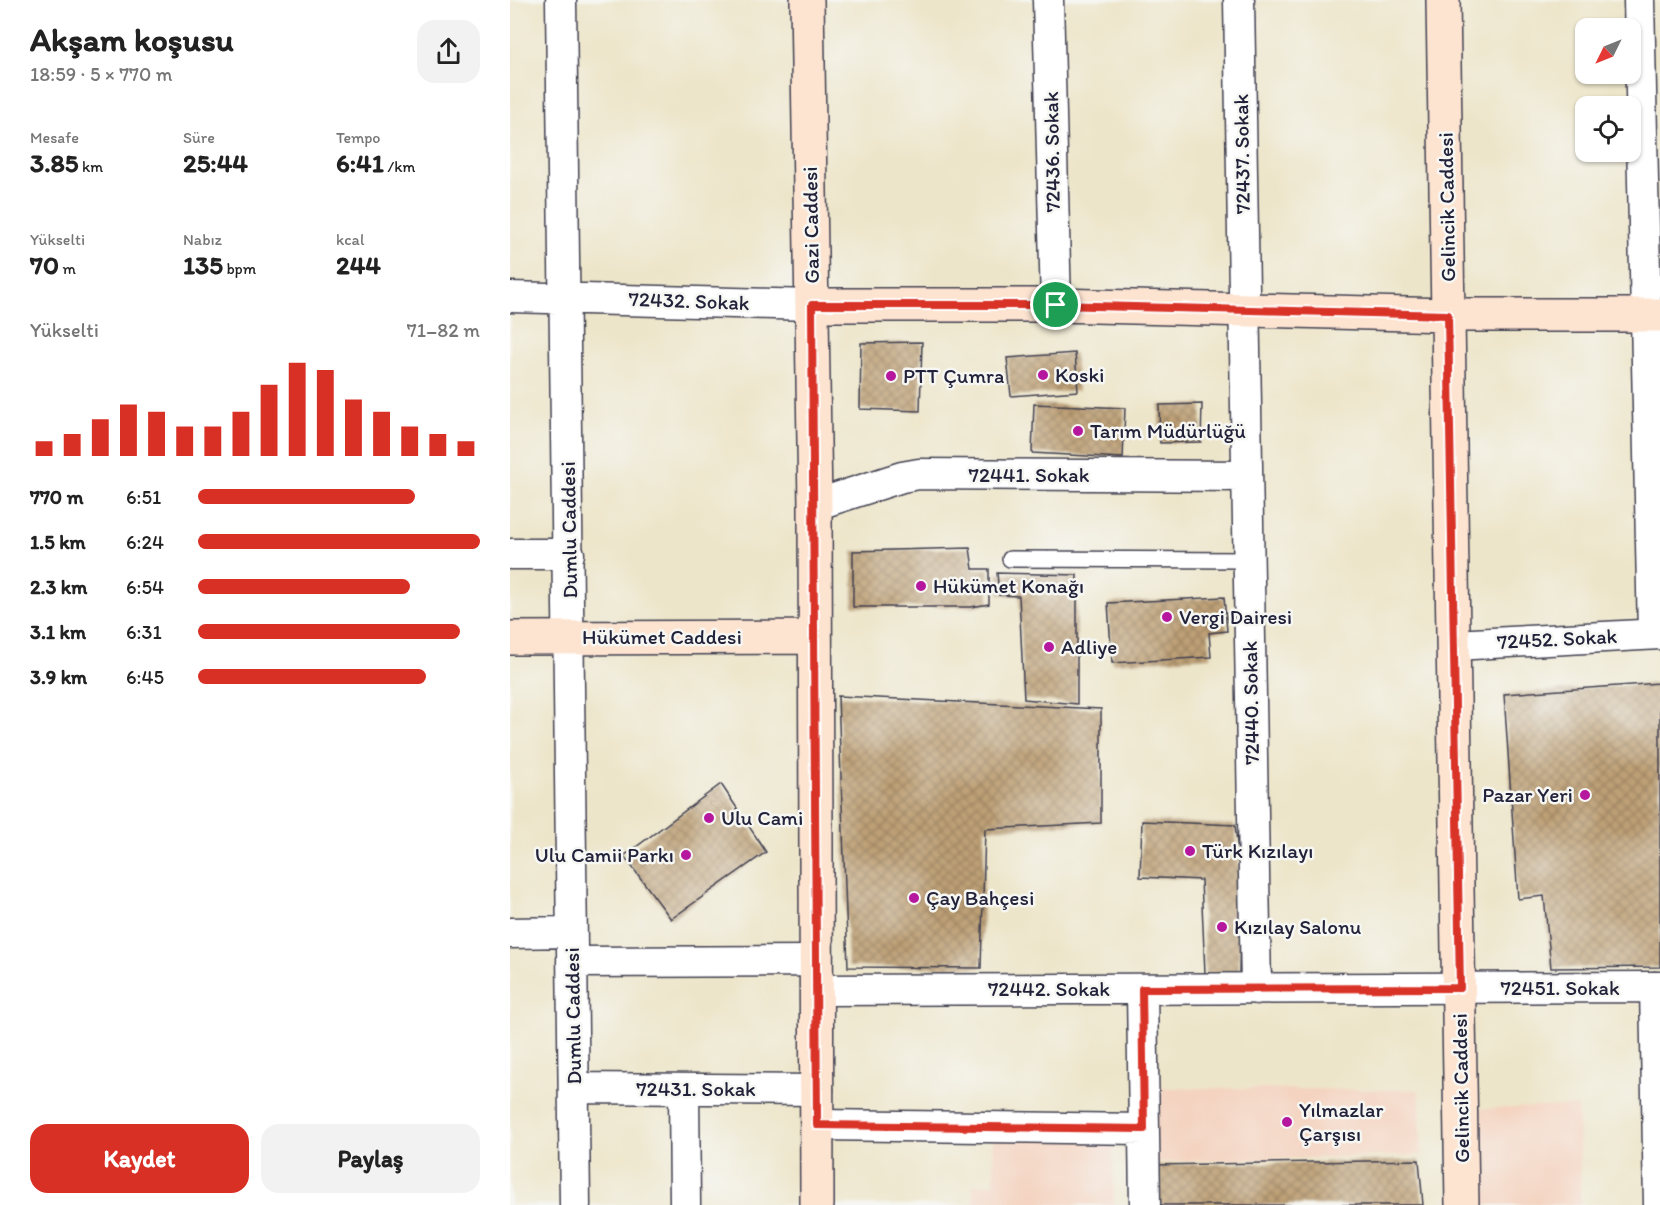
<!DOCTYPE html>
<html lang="tr">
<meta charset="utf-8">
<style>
body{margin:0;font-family:Itim,sans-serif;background:#f2f2f2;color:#222;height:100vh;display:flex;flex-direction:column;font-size:22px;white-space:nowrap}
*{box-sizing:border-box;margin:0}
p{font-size:20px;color:#767676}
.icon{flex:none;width:33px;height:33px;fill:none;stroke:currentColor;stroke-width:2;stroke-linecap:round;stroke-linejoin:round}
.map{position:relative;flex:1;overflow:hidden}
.drawer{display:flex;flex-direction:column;background:#fff;width:510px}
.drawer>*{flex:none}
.needle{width:39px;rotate:227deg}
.controls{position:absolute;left:1065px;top:18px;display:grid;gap:12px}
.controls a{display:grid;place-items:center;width:66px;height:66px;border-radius:12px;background:#fff;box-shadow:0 2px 4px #0004;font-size:30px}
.pin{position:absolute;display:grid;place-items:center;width:51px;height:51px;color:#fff;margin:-26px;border:3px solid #fff;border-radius:50%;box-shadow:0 2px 6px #0007}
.round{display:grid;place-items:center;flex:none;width:63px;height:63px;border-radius:18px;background:#f2f2f2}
.overview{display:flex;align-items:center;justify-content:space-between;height:102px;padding:0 30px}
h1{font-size:33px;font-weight:700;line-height:45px}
.metrics{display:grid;grid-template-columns:repeat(3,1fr);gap:9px;height:102px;padding:6px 30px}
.metrics div{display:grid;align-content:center}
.metrics b{font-size:26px;font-weight:700}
.metrics small{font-size:16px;font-weight:400}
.metrics p{font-size:16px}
.chart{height:168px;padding:12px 30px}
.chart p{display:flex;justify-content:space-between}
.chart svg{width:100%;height:108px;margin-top:6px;stroke:#d93025;stroke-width:6}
.action{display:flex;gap:12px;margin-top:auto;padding:12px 30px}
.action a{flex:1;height:69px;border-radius:18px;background:#d93025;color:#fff;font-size:24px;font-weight:700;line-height:69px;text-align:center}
.action a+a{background:#f2f2f2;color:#222}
ul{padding:0 30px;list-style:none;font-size:20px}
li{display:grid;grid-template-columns:96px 72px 1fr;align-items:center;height:45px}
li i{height:15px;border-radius:8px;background:#d93025}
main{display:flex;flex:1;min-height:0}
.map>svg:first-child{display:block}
.built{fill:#f4d3c0}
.building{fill:url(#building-cross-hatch)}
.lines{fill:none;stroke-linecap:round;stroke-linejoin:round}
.lane-casing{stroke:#403f50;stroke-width:18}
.street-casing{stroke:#403f50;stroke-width:33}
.secondary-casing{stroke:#403f50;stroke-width:36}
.lane{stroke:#fff;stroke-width:15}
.street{stroke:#fff;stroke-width:30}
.secondary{stroke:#fde4d1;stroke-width:33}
.route-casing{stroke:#fff;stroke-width:12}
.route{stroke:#d93025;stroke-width:8}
.poi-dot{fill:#b5179e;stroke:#f6f6f2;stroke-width:2}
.labels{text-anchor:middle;stroke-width:5;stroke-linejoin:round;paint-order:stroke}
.street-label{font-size:21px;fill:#22223b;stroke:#f6f6f2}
.poi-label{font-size:21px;fill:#22223b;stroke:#f6f6f2;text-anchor:start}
</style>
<main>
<section class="drawer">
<div class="overview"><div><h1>Akşam koşusu</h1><p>18:59 · 5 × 770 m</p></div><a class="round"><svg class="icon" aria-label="share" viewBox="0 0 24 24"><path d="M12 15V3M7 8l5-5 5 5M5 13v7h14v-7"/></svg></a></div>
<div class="metrics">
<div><p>Mesafe</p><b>3.85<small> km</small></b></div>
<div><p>Süre</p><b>25:44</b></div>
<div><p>Tempo</p><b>6:41<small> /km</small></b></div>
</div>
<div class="metrics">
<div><p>Yükselti</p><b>70<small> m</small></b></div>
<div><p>Nabız</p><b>135<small> bpm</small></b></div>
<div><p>kcal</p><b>244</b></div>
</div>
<div class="chart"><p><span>Yükselti</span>71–82 m</p>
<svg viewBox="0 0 160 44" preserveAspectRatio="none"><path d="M5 44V38M15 44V35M25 44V29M35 44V23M45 44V26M55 44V32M65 44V32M75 44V26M85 44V15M95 44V6M105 44V9M115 44V21M125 44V26M135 44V32M145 44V35M155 44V38"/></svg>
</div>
<ul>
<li><b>770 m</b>6:51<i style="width:77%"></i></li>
<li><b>1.5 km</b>6:24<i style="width:100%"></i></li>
<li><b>2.3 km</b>6:54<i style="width:75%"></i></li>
<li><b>3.1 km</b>6:31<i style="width:93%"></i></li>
<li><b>3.9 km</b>6:45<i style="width:81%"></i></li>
</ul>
<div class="action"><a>Kaydet</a><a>Paylaş</a></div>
</section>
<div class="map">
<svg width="1150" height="1205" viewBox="0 0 1150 1205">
<defs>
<pattern id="building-cross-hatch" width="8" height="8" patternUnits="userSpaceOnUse" patternTransform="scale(1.5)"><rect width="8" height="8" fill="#bea076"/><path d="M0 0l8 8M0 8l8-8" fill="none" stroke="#9a8262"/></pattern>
</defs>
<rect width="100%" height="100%" fill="#f6f6f2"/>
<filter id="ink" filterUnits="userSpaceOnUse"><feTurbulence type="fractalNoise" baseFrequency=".0167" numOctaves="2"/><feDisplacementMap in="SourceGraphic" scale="12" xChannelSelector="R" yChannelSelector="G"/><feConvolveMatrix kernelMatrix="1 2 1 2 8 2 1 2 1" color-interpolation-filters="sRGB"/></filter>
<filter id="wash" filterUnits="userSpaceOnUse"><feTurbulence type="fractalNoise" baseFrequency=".008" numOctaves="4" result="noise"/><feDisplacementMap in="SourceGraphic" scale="24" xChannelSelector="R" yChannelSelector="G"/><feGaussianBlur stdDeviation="1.35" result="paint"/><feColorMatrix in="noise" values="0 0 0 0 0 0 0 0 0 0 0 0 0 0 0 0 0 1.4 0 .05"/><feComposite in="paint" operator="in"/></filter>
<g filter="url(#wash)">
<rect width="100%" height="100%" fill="#ede5c9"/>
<path class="built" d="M645,1088L909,1090L912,1155L645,1162Z
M1068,1106L1071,1205H966L963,1109Z
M603,1135L604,1205H464L463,1185L484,1184L483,1136Z"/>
<g id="blocks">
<path class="building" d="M412,342L410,411L350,409L351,343Z
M565,353L568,391L501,396L497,358Z
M524,404L615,408L613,458L522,453Z
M692,404L691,442L650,443L649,405Z
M460,548L463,569H479V604L461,607H343V551Z
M487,573L567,575V704L514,699L509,596L489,595Z
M714,597L717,631L699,633L701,657L602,663L598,603Z
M1150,683V967L1041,968L1034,896L1008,899L994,694Z
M328,696L591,709V823L475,829L471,968L338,967Z
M211,784L256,852L161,919L114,856Z
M632,821L725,825L731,881L729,973L695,974L691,880L630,877Z
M909,1160L913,1205H645L644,1165Z"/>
</g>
</g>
<g filter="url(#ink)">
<use href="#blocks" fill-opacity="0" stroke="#403f50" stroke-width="1.5"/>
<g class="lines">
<g class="lane-casing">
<path id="lane" d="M500,559L739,560"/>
</g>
<g class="street-casing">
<path id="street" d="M51,0L65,1205
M538,0L546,305
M729,0L746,989
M1129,0L1143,634
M0,297L302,305
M305,505L392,477L409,474L737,476
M0,554H59
M944,645L1150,634
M0,933L61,932
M62,962L307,961
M1145,987L1149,1205
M632,989L635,1205
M308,990L1150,987
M64,1088L308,1090
M174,1089L175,1205
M307,1125L634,1129"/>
</g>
<g class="secondary-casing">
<path id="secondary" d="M297,0L305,505L307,1205
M933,0L952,1205
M302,305H546L938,315H1150
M0,638L305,637"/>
</g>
<use href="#lane" class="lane"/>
<use href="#street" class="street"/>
<use href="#secondary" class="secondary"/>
</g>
</g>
<g class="lines" filter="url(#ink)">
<g class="route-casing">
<path id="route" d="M302,305H546L938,315L950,988L632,989L634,1129L307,1125Z"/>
</g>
<use href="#route" class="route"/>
</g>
<g class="poi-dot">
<circle cx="533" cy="375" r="6"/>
<circle cx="381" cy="376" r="6"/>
<circle cx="568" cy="431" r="6"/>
<circle cx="411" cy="586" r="6"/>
<circle cx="657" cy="617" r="6"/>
<circle cx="539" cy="647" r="6"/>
<circle cx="1075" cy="795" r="6"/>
<circle cx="199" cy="818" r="6"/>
<circle cx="680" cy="851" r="6"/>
<circle cx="176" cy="855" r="6"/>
<circle cx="404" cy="898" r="6"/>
<circle cx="712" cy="927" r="6"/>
<circle cx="777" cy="1122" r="6"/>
</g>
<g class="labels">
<g class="street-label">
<text transform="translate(542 152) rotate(-91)" y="7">72436. Sokak</text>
<text transform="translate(732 154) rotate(-91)" y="7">72437. Sokak</text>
<text transform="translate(937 207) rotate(-91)" y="7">Gelincik Caddesi</text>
<text transform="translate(301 225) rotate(-91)" y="7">Gazi Caddesi</text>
<text transform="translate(179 301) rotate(2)" y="7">72432. Sokak</text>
<text x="519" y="482">72441. Sokak</text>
<text transform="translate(59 530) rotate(-91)" y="7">Dumlu Caddesi</text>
<text x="152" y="644">Hükümet Caddesi</text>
<text transform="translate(1047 639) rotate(-3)" y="7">72452. Sokak</text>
<text transform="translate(741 703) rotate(-91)" y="7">72440. Sokak</text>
<text x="1050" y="995">72451. Sokak</text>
<text x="539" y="996">72442. Sokak</text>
<text transform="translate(63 1016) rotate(-91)" y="7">Dumlu Caddesi</text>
<text transform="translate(951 1088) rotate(-91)" y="7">Gelincik Caddesi</text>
<text x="186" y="1096">72431. Sokak</text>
</g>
<g class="poi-label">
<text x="545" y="382">Koski</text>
<text x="393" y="383">PTT Çumra</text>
<text x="580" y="438">Tarım Müdürlüğü</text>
<text x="423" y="593">Hükümet Konağı</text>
<text x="669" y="624">Vergi Dairesi</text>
<text x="551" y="654">Adliye</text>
<text x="1063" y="802" text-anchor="end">Pazar Yeri</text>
<text x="211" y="825">Ulu Cami</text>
<text x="692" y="858">Türk Kızılayı</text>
<text x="164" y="862" text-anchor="end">Ulu Camii Parkı</text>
<text x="416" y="905">Çay Bahçesi</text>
<text x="724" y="934">Kızılay Salonu</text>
<text x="789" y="1117">Yılmazlar<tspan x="789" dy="24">Çarşısı</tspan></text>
</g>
</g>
</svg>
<div class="controls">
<a><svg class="needle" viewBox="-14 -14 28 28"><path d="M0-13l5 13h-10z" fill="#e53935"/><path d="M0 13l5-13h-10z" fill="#767676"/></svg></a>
<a><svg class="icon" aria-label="locate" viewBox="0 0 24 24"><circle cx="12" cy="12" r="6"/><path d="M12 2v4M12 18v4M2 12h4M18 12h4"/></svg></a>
</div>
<div class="pin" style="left:546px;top:305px;background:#1e9e55"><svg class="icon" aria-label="arrive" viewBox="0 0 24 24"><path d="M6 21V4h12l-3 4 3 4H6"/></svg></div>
</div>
</main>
